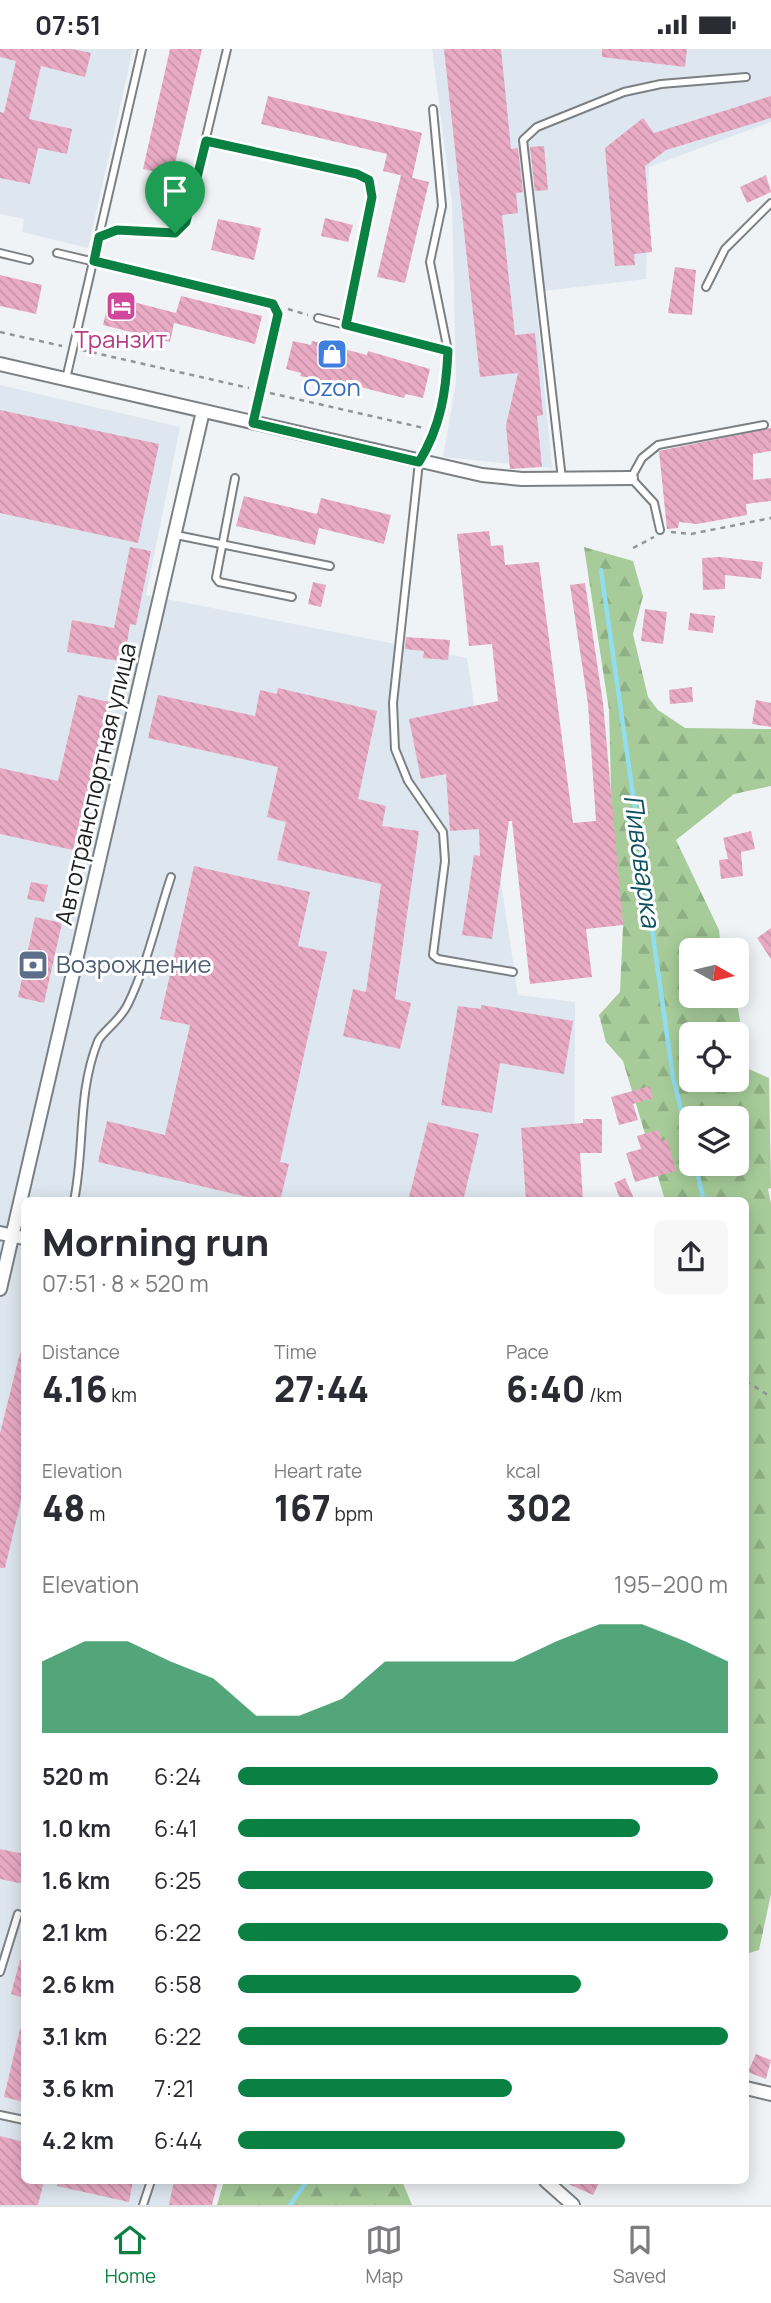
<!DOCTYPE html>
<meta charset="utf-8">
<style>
body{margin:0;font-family:Manrope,sans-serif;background:#f7f7f7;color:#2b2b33;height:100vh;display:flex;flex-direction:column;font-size:26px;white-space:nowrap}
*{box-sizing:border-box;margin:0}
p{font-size:23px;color:#7c7c81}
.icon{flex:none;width:38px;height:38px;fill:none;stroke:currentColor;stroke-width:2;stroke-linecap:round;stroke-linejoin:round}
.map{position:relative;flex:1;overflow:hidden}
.panel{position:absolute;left:21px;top:1148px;width:728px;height:987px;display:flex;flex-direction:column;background:#fff;border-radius:10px;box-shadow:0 4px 18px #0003}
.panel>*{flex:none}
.needle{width:46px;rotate:98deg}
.fabs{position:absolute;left:679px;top:889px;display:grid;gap:14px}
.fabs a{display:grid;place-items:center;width:70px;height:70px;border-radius:10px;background:#fff;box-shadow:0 4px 18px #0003;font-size:35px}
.pin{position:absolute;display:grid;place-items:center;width:60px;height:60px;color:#fff;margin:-72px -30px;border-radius:50% 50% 50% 0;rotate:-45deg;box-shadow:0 0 7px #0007}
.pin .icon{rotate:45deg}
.round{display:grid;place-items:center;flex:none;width:74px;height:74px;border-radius:10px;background:#f7f7f7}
.overview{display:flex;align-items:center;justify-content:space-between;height:119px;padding:0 21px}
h1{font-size:38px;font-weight:800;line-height:52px}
.metrics{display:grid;grid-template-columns:repeat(3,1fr);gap:10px;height:119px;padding:7px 21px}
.metrics div{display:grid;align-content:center}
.metrics b{font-size:35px;font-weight:800}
.metrics small{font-size:19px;font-weight:400}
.metrics p{font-size:19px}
.chart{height:196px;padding:14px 21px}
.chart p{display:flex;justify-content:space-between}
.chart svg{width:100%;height:126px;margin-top:7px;fill:#0b8043;opacity:.7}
ul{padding:0 21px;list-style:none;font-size:23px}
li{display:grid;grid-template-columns:112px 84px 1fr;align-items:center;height:52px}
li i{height:18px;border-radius:9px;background:#0b8043}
.status{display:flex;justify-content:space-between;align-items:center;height:49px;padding:0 35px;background:#fff;direction:ltr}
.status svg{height:19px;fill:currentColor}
.menu{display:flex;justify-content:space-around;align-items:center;height:98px;border-top:2px solid #e1e1e2;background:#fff;font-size:19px;color:#7c7c81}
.menu a{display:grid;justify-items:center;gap:4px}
.menu .current{color:#0b8043}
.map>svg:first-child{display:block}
.built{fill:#dee6ef}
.forest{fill:url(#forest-firs);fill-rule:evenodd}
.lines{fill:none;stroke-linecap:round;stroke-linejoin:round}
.stream{stroke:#91def1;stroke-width:4.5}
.building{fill:url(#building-back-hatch)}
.lane-casing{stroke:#7d8083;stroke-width:10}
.street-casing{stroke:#7d8083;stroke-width:16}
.path{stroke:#929496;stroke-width:2.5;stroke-dasharray:5 5;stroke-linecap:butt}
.lane{stroke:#fff;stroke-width:6}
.street{stroke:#fff;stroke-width:12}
.route-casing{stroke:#fff;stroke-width:14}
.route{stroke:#0b8043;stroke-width:9}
.labels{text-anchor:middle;stroke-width:6;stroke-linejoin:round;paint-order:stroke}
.hotel-label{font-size:24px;fill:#b23c85;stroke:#fff}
.shop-label{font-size:24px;fill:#366cbe;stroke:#fff}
.street-label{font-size:24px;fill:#202122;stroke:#fff}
.service-label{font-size:24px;fill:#4e5e75;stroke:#fff;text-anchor:start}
.water-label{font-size:26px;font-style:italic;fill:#105260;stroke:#fff}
</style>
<div class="status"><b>07:51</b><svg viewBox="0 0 49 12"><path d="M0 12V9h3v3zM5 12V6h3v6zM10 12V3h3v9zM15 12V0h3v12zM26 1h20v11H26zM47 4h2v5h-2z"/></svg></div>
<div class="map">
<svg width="771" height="2156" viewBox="0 0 771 2156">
<defs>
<pattern id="forest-firs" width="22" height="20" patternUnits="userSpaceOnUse" patternTransform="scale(1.75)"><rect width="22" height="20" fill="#a7cc99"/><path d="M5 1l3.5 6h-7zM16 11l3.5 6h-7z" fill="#8faf84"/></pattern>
<pattern id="building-back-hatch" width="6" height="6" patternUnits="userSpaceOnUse" patternTransform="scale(1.75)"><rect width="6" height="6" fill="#e9abc4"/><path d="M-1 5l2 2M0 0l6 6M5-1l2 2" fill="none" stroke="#c893a8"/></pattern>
</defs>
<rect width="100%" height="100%" fill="#f0f3f6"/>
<path class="built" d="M0,0H133L88,199L22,183L24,170L0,165Z
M432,0H771V73L649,118L646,230L535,243L552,419L443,408L456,334L452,155Z
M0,336L180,378L146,546L467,609L518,946L575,953L574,1151L24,1152V2132H191L182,2156H0Z"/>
<path class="forest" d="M584,498L633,512L643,547L633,585L648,648L658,661L685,679L771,680V737L734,745L676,791L719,881L721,901H691V947H736L741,978L737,1006V985H691V1031H737V1015L769,1029L771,1139L768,1140L771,1155V1845L759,1901L746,1905V1152L665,1151L623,1012L606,993L599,966L620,943L623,877L612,778L609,661ZM691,1069H737V1115H691Z
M224,2132H402L412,2156H217Z"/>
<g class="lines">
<path class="stream" d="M601,521L673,1028L691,1101
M695,1115L704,1152
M290,2156L307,2132"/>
</g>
<path class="building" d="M0,0H72L91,4L85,28L41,17L29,70L72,80L67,105L38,99L30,135L0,129V63L4,64L16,12L0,8Z
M170,0H202L172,127L143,120Z
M444,0H501L511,100L518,99L523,143L516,144L518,164L502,166L515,286L535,284L543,366L537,367L542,418L510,420L506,376L518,324L480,328Z
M602,0H687L685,18L602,8Z
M268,47L422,84L412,129L383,122L387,105L261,75Z
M771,47V69L666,101L645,117L652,203L634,205L635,216L615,217L605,99L643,69L654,84Z
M544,97L548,141L535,142L530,98Z
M401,126L429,133L405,234L377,228Z
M766,126L771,143L747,154L740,138Z
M325,169L353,176L348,193L321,187Z
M218,170L261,179L254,211L211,201Z
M675,218L696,221L692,266L668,264Z
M0,226L42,236L36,265L0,257Z
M110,247L176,264L181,247L262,267L255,295L174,274L170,293L103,276Z
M293,292L311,296L312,292L367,306L368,302L430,320L423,349L406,345L404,349L332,331L331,334L300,327L301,324L286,320Z
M0,361L159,395L138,494L0,464Z
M771,379V402L753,405V431L771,429V452L746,455L747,466L697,475L679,473L678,479L667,480L659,402Z
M244,447L317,465L321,449L391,466L384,495L319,479L315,496L236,477Z
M489,482L491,497L503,496L505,516L539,513L573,774L596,772L588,655L570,536L585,534L603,654L623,876L586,880L592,928L530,935L512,772H509L492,890L462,886L474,806L480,807L479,780L450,782L446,725L421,730L409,670L498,652L492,595L469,597L457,485Z
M130,498L151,502L136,576L130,575L124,613L67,603L72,571L114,579Z
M720,508L763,513L761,530L725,526V540L703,541L702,509Z
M313,533L326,536L321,558L308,555Z
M645,560L667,563L663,595L641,592Z
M690,564L715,567L713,584L688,581Z
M406,588L450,591L448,611L423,609L424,602L405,600Z
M692,638L693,653L670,655L669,641Z
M278,639L377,662L358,750L386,757L382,777L419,782L395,950L411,954L400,1000L343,987L353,940L366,943L381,835L277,811L286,773L267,768L278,718L148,689L158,646L255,667L260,641L277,645Z
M78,646L109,653L73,801L0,785V719L58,732Z
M756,651L771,654V678L752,675Z
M751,782L755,800L741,803L743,827L721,830L719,811L728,810L723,789Z
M194,817L310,843L298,897L327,903L280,1113L289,1115L280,1152H264L98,1113L107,1072L165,1086L190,976L160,970Z
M31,833L48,836L44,853L27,850Z
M35,868L62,874L44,954L18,948Z
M771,879V910L757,889Z
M481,956L573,972L564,1025L500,1014L492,1064L441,1056L458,957L481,960Z
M650,1037L653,1049L633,1055L638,1071L619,1076L611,1048Z
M583,1070H602V1104H580L583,1152H526L521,1079L583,1074Z
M428,1073L479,1085L463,1152H408Z
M658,1081L662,1092L667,1090L676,1122L635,1133L626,1104L641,1100L637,1087Z
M625,1129L635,1152H621L614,1134Z
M20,1304H24V1439L5,1519H0V1384Z
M0,1800L24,1805V1835L0,1830Z
M20,1911L24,1912V1949L11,1945Z
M20,1980L24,1981V2053L4,2048Z
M756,2005L771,2011L766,2030L748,2023Z
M0,2087L24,2093V2132H44L38,2156H0Z
M58,2132H133L129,2153L57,2137Z
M174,2132H218L212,2156H169Z
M562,2132H600L593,2146Z"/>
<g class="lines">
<g class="lane-casing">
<path id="lane" d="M433,60L442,157L430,213L448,302
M206,92L357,125L369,131L372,148L346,276L448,302C447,343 441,377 419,413L393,654L395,700L408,732L443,783L445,812L433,906L438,910L513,923
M99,188L117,181L175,184L186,173L227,0
M0,204L29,211
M57,204L273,255L278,266L253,374
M706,238L725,200L771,154
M318,269L346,276
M66,330L142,0
M235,429L216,529L219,533L292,548
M562,430L523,91L537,78L624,43L661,35L746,28
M660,481L654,454L631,429L642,409L658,396L764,376
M176,486L330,517
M74,1152C85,1099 77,1044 98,992C103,982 120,972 128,955C147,916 157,870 171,828
M0,1923L18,1865
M0,2066L24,2071
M143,2156L151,2132"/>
</g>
<g class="street-casing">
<path id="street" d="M0,315L482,426L522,430L631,429
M0,1184L24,1189
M0,1240L203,362
M746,2039L771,2045
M546,2132L573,2156"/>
</g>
<path class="path" d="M288,260L308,266
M0,283L62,297
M82,301L249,339
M270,344L424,379
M671,483L691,485L771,469
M633,499L654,488
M746,1332L771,1348"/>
<use href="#lane" class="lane"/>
<use href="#street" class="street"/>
</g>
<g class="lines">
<g class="route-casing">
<path id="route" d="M206,92L357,125L369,131L372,148L346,276L448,302C446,343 441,377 419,413L253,374L278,265L273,255L94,212L99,188L117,181L175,184L186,173Z"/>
</g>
<use href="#route" class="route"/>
</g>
<defs>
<g id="hotel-square" transform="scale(1.575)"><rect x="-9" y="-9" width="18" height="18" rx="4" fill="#d1479c" stroke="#fff"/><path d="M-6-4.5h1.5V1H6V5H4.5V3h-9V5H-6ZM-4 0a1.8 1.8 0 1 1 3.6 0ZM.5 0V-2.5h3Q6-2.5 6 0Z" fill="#fff"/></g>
<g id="shop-square" transform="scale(1.575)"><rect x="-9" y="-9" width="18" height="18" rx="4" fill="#3f7fe0" stroke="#fff"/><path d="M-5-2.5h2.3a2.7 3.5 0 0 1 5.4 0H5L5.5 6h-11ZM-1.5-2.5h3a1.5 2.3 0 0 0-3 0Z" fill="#fff"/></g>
<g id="bank-square" transform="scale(1.575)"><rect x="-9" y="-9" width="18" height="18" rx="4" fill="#5c6f8a" stroke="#fff"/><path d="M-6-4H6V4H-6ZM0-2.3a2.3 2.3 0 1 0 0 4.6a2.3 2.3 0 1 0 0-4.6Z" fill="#fff"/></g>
</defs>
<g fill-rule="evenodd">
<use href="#hotel-square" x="121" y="257"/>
<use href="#shop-square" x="332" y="305"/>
<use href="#bank-square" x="33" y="916"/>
</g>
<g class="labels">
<g class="hotel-label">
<text x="121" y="299">Транзит</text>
</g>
<g class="shop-label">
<text x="332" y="347">Ozon</text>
</g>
<g class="street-label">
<text transform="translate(96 735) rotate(-77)" y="8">Автотранспортная улица</text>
</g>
<g class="service-label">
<text x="56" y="924">Возрождение</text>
</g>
<g class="water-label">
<text transform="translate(642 812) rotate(82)" y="9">Пивоварка</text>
</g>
</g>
</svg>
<div class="fabs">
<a><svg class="needle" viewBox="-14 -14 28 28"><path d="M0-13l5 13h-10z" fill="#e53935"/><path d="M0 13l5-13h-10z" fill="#7c7c81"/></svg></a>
<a><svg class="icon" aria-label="locate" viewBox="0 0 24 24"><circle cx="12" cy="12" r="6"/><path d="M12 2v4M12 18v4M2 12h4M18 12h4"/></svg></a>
<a><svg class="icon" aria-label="layers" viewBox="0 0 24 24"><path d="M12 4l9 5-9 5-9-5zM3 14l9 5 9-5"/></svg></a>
</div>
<div class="pin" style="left:175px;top:184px;background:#1e9e55"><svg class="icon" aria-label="arrive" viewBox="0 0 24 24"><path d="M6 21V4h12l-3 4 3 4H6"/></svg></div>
<section class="panel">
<div class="overview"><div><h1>Morning run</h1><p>07:51 · 8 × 520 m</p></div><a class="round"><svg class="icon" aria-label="share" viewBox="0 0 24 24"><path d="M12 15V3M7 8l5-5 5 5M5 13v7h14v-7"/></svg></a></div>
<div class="metrics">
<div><p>Distance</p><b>4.16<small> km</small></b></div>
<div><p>Time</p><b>27:44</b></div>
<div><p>Pace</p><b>6:40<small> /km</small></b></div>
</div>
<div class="metrics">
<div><p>Elevation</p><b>48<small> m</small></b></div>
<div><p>Heart rate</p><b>167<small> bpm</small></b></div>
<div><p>kcal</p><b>302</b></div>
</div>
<div class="chart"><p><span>Elevation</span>195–200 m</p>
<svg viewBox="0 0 160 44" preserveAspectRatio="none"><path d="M0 44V19L10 12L20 12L30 19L40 25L50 38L60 38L70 32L80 19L90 19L100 19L110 19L120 12L130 6L140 6L150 12L160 19V44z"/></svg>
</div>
<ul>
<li><b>520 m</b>6:24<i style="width:98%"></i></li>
<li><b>1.0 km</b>6:41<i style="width:82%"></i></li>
<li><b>1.6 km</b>6:25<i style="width:97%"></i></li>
<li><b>2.1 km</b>6:22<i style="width:100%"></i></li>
<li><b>2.6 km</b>6:58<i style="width:70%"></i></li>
<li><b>3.1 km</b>6:22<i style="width:100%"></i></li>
<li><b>3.6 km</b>7:21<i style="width:56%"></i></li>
<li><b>4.2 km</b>6:44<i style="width:79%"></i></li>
</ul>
</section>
</div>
<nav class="menu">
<a class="current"><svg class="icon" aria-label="home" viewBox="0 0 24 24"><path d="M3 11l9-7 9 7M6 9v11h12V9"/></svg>Home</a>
<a><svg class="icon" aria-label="map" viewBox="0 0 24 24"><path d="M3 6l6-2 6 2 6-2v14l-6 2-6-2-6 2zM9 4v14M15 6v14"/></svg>Map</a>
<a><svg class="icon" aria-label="saved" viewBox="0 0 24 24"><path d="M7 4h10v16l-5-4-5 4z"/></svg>Saved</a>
</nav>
